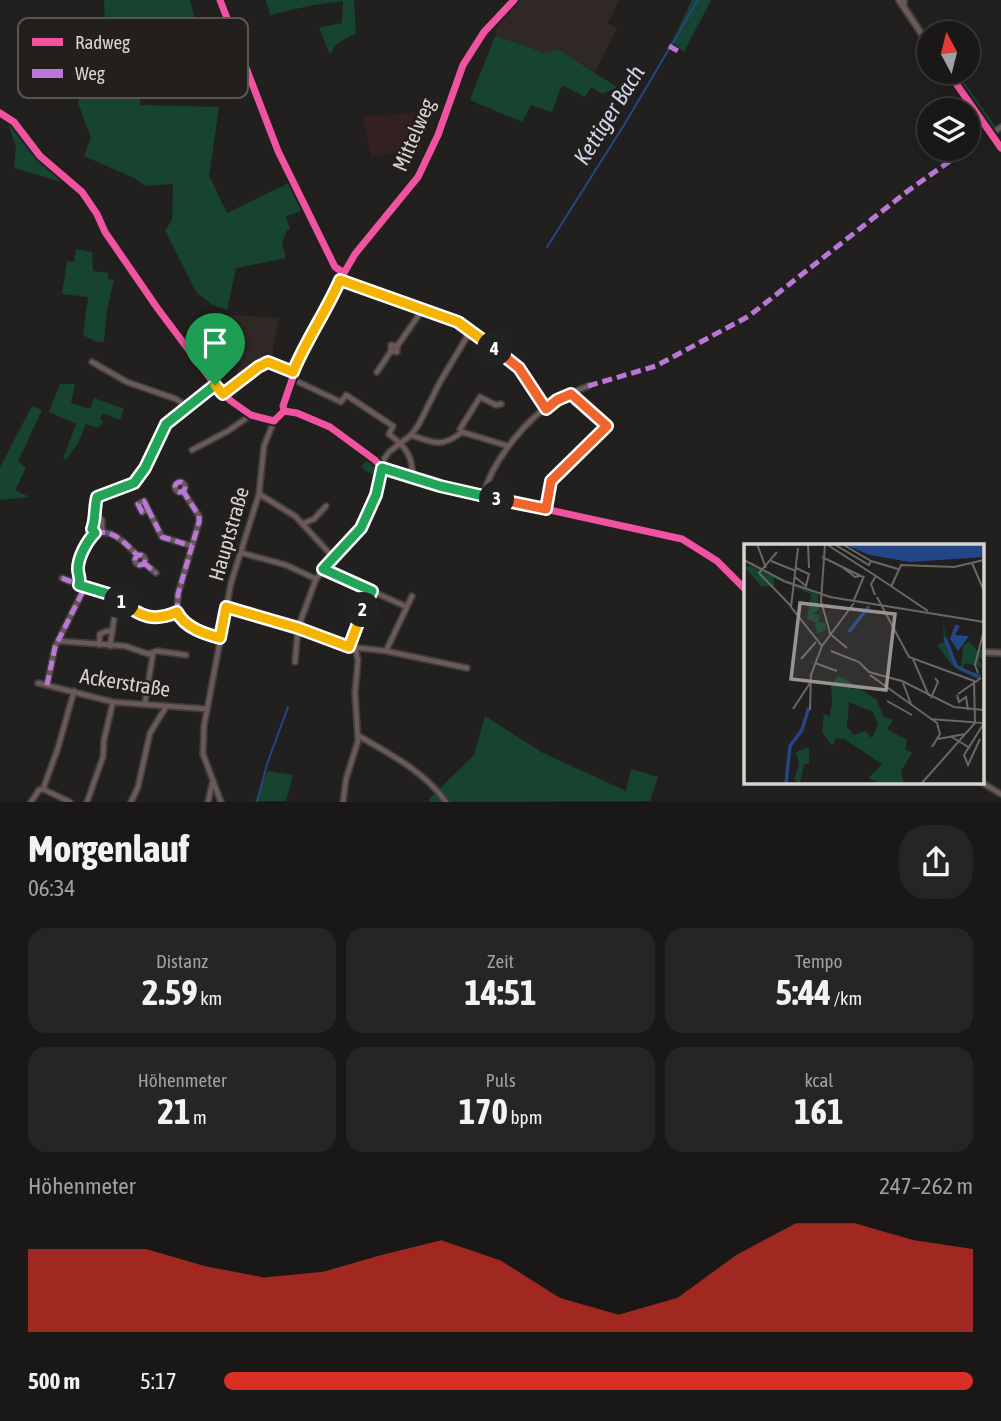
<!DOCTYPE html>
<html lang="de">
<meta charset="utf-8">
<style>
body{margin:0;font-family:"Asap Condensed",sans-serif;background:#272523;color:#f1f3f6;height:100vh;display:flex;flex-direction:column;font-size:26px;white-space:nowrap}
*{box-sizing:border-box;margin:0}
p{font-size:23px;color:#9fa0a1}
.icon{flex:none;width:38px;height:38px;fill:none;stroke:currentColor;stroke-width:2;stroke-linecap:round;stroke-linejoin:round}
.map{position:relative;height:802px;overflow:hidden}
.details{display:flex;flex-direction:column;background:#1a1816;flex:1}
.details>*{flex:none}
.needle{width:46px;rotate:353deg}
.fabs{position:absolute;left:917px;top:21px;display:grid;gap:14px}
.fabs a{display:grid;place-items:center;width:63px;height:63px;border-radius:50%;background:#1a1816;box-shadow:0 4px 18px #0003,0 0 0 2px #383735;font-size:35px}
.pin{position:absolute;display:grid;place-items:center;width:60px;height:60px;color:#fff;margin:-72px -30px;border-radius:50% 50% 50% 0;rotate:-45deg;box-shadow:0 0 7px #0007}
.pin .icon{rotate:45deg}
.km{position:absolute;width:35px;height:35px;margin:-18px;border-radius:50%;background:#222;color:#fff;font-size:19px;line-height:35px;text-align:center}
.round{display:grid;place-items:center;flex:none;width:74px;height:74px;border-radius:28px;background:#272523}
.overview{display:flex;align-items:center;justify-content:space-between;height:119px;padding:0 28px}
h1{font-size:38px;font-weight:700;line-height:52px}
.figures{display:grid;grid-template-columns:repeat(3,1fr);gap:10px;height:119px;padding:7px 28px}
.figures div{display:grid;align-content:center;border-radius:18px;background:#272523;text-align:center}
.figures b{font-size:35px;font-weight:700}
.figures small{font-size:19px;font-weight:400}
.figures p{font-size:19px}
.chart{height:196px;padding:14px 28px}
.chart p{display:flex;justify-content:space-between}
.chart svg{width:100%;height:126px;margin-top:7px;fill:#d93025;opacity:.7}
ul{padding:0 28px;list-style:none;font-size:23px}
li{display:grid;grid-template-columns:112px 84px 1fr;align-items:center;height:52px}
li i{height:18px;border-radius:9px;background:#d93025}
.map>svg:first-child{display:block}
.commercial{fill:#322120}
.built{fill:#302824}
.green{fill:#164431}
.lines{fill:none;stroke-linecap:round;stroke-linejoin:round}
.stream{stroke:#244686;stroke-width:2}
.street-casing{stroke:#3e3d3b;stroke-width:8}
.secondary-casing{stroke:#3e3d3b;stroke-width:9}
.highway-casing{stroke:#3e3d3b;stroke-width:10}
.street{stroke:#6b595a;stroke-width:4.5}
.secondary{stroke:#6e5c5b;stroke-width:5}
.highway{stroke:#635757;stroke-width:7}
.quiet{stroke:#ba77d6;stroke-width:5;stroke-dasharray:10 5;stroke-linecap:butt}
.cycleway-casing{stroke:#231f1d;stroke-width:11}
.cycleway{stroke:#f153a3;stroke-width:7}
.split-1-casing{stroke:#fff;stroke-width:14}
.split-2-casing{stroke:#fff;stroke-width:14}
.split-3-casing{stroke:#fff;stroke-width:14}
.split-4-casing{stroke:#fff;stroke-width:14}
.split-5-casing{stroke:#fff;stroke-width:14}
.split-1{stroke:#22a559;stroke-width:9}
.split-2{stroke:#f5b400;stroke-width:9}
.split-3{stroke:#22a559;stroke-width:9}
.split-4{stroke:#f0652b;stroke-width:9}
.split-5{stroke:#f5b400;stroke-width:9}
.labels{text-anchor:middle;stroke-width:5;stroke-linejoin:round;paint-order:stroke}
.street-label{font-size:21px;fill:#d6d3d1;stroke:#231f1d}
.water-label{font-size:23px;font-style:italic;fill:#cbd7eb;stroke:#231f1d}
.inset-river{fill:none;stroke:#244686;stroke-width:3.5}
.inset-road{fill:none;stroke:#6a6866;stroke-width:2}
.view{fill:#979492;fill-opacity:0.15;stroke:#979492;stroke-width:3.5}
.inset-edge{fill:none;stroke:#d6d3d1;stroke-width:3.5}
.key{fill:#231f1d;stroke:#595553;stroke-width:2}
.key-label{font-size:19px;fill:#d6d3d1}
</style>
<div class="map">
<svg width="1001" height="802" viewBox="0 0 1001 802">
<rect width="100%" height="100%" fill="#22201e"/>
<path class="commercial" d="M421,112V148L371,157L363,117Z"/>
<path class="built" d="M518,0H619L608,23L617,28L595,72L558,49L546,53L495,36L498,19Z
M229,315L279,318L271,361L258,364L243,377L236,372L242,363L227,353L232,337L225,336Z"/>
<path class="green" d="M104,0H190L202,46L144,60L140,105L219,107L209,176L227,213L289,183L302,211L286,216L290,229L287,230L282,243L286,258L236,268L227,310L213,305L197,293L165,231L172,220L173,184L146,186L136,179L84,156L91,137L78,103L88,61L106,41Z
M266,0H354L356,33L335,45L330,54L319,28L342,23L343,1L313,5L270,15Z
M692,0H711L684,52L672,42Z
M495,36L546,53L558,49L617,87L602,94L591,87L585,97L562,85L552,112L531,105L522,122L470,100Z
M951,72H957L996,127L990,128Z
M7,121L14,124L39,158L71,185L14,168L16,146Z
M76,249L92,252L93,271L108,273V279L114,280L107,310L104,342H97L83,335L88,297L62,294L67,261L74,262Z
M60,384H75L71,403L90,409L94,398L124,409L120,420L103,413L100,418L103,422L98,428L86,424L78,443L66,460L63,459L76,424L49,412Z
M32,406L42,410L18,461L26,468L15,490L29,497L0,500V467Z
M368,458L378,466V479L361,467Z
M485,716L541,752L626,791L631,769L658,777L650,801L429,802L430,798L474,755Z
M268,771L293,775L286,801H255Z"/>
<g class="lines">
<path class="stream" d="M547,247L624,125L698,0
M257,802L267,764L288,707"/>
<g class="street-casing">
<path id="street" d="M220,0L278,151L335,267L344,273
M0,113L14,122L40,156L82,192L97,214L105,232L158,309L215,385L231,401L251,415L274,421
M991,134L1001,127
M340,280L458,322L519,368L546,409
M398,345L423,309
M92,362L127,382L176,399L188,407
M377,372L391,351V345L397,346V352L391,351
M292,379L341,402L346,395L393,426L389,434C405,446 414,457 412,478
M224,394L258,367L268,362L293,372
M501,404L496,405L480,397L460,429L462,432L508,446
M411,435C433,443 442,448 462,432
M192,450L228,431L251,415
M380,465L389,452L411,435L419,424L440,382L471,330
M175 487a5 5 0 1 1 10 0a5 5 0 1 1-10 0Z
M259,494L295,516L333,557
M483,496C492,461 527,417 559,399C568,394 579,390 588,386
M144,501L148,509L142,512L138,504Z
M148,509L162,537L192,546
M546,509L551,481L607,426L571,394
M96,518L102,520V531
M302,524L314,519L326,506
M95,533C114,529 126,544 138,556
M242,553L286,565L316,579
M135 560a5 5 0 1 1 10 0a5 5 0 1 1-10 0Z
M144,563L156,573
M323,569L407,607
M62,578C78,585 95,589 111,595C141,606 134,629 177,613C185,628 204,634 220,638
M79,585C81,578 78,575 78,569C78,557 87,541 95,533L92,529C96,518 94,509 97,497L134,483L145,468L166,424L215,385
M226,607L298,628L342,646L386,651L467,668
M177,613L178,594L199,522V516L183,491
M60,641L125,646L148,654L157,651L186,655
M99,645L100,634L107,631L112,632
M110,646L114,619L124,604
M349,647L356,625L372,591
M386,651L412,596
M295,662L298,628L316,579L333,557L347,545L361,528L376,495L382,468
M38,683L113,702L207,709
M47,685L55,647L85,587
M145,703L153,653
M359,736C391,755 424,771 446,802
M981,782L1001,794
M43,789L70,802
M31,802L39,790L43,789L58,748L74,691
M87,802L103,757L104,740L113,702
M131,802L138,787L150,733L166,707
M208,802L213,780
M221,802L203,754L204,726L231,583L259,494L264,446L274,421L284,411
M343,802L346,779L358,741L355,693L358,660L355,647"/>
</g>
<g class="secondary-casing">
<path id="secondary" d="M514,0L484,32L463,65L438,135L418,177L355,254L344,273L328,308L304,345L293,372L283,409L315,420L330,427L375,460L382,468L440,486L682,539L717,561L746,590
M899,0L929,45
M948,72L1001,148
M982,652L1001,653"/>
</g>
<g class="highway-casing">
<path id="highway" d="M903,5V0"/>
</g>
<use href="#street" class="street"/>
<use href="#secondary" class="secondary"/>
<use href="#highway" class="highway"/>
<path class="quiet" d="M669,46L678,51
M588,386L656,366L749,316L909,190L967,149
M175 487a5 5 0 1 1 10 0a5 5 0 1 1-10 0Z
M144,501L148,509L142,512L138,504Z
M148,509L162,537L192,546
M95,533C114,529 126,544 138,556
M135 560a5 5 0 1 1 10 0a5 5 0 1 1-10 0Z
M144,563L156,573
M62,578C78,585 95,589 111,595C141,606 134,629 177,613C185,628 205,634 220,638
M79,585C81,578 78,575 78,569C78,557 87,541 95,533L92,529C96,518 94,509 97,497C119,490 132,489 145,468
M177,613L178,594L199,522V516L183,491
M47,685L55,647L85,587"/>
<g class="cycleway-casing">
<path id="cycleway" d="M220,0L278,151L335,267L344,273
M948,72L1001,148
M0,113L14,122L40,156L82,192L97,214L105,232L158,309L215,385L231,401L251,415L274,421L284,411L283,406L304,345L328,308L344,273L355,254L418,177L438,135L463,65L484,32L514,0
M284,411L297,413L330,427L375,460L382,468L440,486L682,539L717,561L746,590"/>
</g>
<use href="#cycleway" class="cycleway"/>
</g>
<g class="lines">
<g class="split-1-casing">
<path id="split-1" d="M122,602L112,595L79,585C81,578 78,575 78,569C78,557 87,541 95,533L92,529C96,518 94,509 97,497L134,483L145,468L166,424L215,385"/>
</g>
<g class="split-2-casing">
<path id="split-2" d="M122,602C141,617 154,622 177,612C185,628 205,634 220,638L226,607L298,628L349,647L363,610"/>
</g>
<g class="split-3-casing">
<path id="split-3" d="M363,610L372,591L323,569L361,528L376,495L382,468L440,486L497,499"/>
</g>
<g class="split-4-casing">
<path id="split-4" d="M495,349L519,368L546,409L557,400L571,394L607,426L551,481L546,509L497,499"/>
</g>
<g class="split-5-casing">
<path id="split-5" d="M215,385L223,394L258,367L268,362L293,372C306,340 326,312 340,280L458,322L495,349"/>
</g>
<use href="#split-1" class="split-1"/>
<use href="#split-2" class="split-2"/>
<use href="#split-3" class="split-3"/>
<use href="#split-4" class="split-4"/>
<use href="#split-5" class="split-5"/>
</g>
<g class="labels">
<g class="street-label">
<text transform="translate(414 135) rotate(-67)" y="7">Mittelweg</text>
<text transform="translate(229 534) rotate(-74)" y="7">Hauptstraße</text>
<text transform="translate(125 683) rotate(9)" y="7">Ackerstraße</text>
</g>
<g class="water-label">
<text transform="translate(609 115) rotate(-58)" y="8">Kettiger Bach</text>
</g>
</g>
<g transform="translate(744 544)">
<rect width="240" height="240" fill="#22201e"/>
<path d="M6,22L74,51L75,65L69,70L76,71L74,78L82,79L81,86L73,90L71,78L63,75L67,50L30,34V42H17L3,26L0,29V23ZM199,74L203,104L212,122L217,125L219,102L225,98L233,106L240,105L239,114L234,115L240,124L220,119L218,126L237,130L240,126L235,134L217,127L208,121L193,101L200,98ZM94,132L110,140L108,145L113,143L133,156L139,172L149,176L143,185L163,196L161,205L168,209L157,227L160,240H137L125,234L138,220L100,195L92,194L88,202L78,188L80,170L86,172L88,159L87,141ZM105,158L129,168L134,181L128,194L121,187L110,191L103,183ZM65,203V220H60L56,239L50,236L55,221L52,208Z" fill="#164431" fill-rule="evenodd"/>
<path d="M99,0H240V13L166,18L126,11ZM211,81L216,82L211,91L225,92L214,107L206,95Z" fill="#244686"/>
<path class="inset-river" d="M117,0L198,7L240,2M105,88L125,62M201,94L212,122L236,134M42,240L46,202L58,186L65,163"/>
<path class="inset-road" d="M13,0L22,24M64,0L65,24M81,0L77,57L86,89M82,0L132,32M90,0L125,21L127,17L154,25M98,0L127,17M54,4L47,63L78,102M33,8L15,29L47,62M78,13L119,33M0,16L40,37L86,53L240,78M27,17L52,27M228,19L240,47M98,23L111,33L116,32M132,32L184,67M51,33L62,42L65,30L52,24M147,43L157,21L210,23L240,16M131,51L127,40L132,32M133,53L165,113L233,138M110,56L120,32M85,89L103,104M78,102L110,59M87,107L115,118L125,128L158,137L210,163L240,166M57,115L72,98M169,115L185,152M71,119L93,127M234,129L231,121L240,86M126,131L193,179L196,190L188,203M159,139L167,160M214,150L237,134M213,151L215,158L222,153L224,166M187,154L194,138L191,134M143,157L168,171M49,165L66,139M66,166L67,131L78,102M186,175L240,179L220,211L224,221L236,195M206,192L226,204M194,195L221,190M177,240L231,179L230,138"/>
<path class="view" d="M56,59L151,70L142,146L47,135Z"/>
<rect width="240" height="240" class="inset-edge"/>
</g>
<rect x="18" y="18" width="230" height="80" rx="10" class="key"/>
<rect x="32" y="38" width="31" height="8" fill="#f153a3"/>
<rect x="32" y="69" width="31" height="9" fill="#ba77d6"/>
<g class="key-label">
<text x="75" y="49">Radweg</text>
<text x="75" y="80">Weg</text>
</g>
</svg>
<div class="fabs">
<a><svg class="needle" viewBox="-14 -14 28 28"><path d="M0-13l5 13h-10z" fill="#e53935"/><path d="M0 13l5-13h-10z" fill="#9fa0a1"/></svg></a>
<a><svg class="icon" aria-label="layers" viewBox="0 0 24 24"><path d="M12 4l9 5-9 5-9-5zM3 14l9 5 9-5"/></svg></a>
</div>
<div class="pin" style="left:215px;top:385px;background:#1e9e55"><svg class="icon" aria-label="arrive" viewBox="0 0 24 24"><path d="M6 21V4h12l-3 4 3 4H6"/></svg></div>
<b class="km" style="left:122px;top:602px">1</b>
<b class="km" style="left:363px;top:610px">2</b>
<b class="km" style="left:497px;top:499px">3</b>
<b class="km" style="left:495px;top:349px">4</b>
</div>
<section class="details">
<div class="overview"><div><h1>Morgenlauf</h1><p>06:34</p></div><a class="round"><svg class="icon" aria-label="share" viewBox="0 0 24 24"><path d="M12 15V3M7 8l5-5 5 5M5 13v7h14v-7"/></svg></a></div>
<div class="figures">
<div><p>Distanz</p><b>2.59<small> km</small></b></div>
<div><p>Zeit</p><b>14:51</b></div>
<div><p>Tempo</p><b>5:44<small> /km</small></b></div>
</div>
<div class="figures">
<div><p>Höhenmeter</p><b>21<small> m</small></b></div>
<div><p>Puls</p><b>170<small> bpm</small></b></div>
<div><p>kcal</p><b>161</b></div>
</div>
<div class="chart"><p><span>Höhenmeter</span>247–262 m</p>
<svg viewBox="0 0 160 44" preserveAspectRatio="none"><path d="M0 44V15L10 15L20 15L30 21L40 25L50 23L60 17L70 12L80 19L90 32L100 38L110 32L120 17L130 6L140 6L150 12L160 15V44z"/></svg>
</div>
<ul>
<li><b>500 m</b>5:17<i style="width:100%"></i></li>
</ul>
</section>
